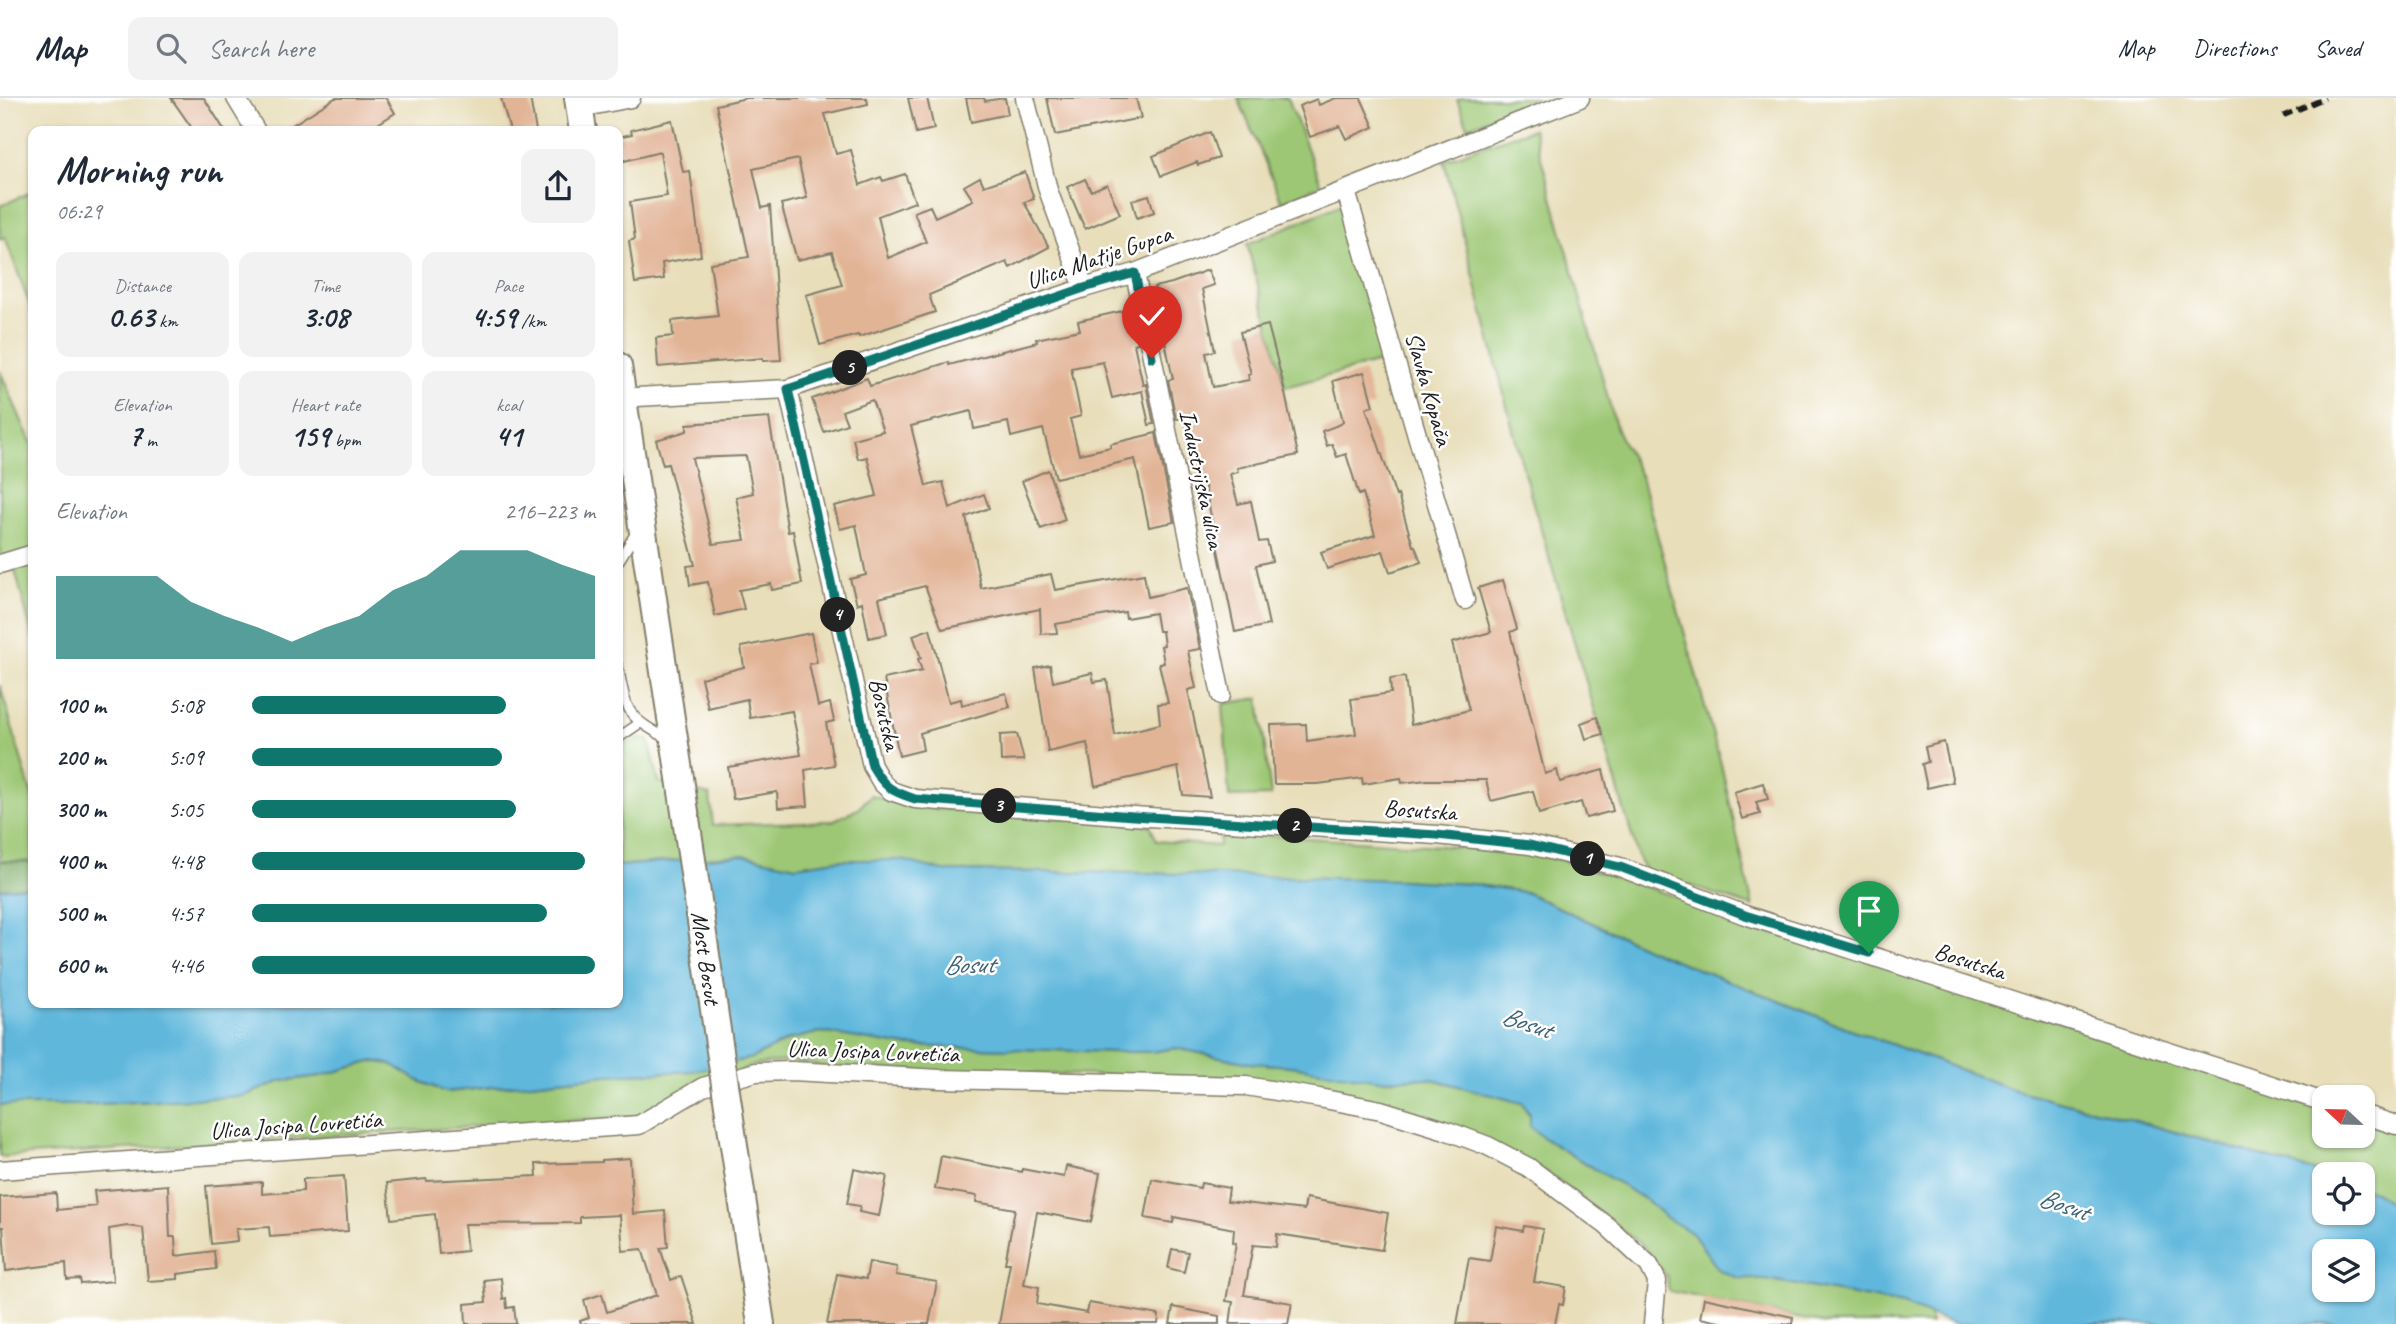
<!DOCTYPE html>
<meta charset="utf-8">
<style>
body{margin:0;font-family:Caveat,sans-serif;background:#f2f2f3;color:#1f2937;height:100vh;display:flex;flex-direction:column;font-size:26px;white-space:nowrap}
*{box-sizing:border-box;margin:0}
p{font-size:23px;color:#747a83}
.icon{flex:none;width:38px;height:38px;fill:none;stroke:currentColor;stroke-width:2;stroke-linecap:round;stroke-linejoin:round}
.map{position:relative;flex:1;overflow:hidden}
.panel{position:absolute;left:28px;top:28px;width:595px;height:882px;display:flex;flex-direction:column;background:#fff;border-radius:14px;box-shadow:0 2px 5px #0004}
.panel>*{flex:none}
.needle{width:46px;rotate:292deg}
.fabs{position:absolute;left:2312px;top:987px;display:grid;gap:14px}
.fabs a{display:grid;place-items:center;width:63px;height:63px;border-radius:14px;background:#fff;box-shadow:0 2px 5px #0004;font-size:35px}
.pin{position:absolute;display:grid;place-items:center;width:60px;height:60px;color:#fff;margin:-72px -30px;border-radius:50% 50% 50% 0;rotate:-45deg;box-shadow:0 0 7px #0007}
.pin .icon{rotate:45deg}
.km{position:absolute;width:35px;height:35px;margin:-18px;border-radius:50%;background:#222;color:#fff;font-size:19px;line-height:35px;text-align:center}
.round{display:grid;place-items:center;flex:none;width:74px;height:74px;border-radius:14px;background:#f2f2f3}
.summary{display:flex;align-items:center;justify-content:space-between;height:119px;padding:0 28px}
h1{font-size:38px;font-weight:800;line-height:52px}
.figures{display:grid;grid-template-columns:repeat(3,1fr);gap:10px;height:119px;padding:7px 28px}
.figures div{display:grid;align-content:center;border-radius:14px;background:#f2f2f3;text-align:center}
.figures b{font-size:30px;font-weight:800}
.figures small{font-size:19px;font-weight:400}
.figures p{font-size:19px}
.chart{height:196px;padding:14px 28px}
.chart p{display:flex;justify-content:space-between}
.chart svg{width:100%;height:126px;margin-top:7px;fill:#0f766e;opacity:.7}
ul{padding:0 28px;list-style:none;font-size:23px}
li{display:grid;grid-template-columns:112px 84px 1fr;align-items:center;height:52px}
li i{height:18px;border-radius:9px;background:#0f766e}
header{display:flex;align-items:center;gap:42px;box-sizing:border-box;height:98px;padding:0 35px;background:#fff;border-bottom:2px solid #e0e1e3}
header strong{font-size:33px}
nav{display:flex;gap:38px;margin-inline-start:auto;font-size:24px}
.search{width:490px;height:63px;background:#f2f2f3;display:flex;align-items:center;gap:18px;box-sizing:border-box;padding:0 24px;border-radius:14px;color:#747a83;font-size:26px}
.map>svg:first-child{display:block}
.green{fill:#9dc774;stroke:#5c7248;stroke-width:2}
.forest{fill:#7eac66;stroke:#4d6441;stroke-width:2}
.water{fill:#5fb7dc;stroke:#3e6a7c;stroke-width:2;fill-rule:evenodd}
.building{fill:#e2b496;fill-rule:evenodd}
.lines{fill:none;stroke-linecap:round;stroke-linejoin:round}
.lane-casing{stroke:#827d6b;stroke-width:12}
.street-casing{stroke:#827d6b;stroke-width:21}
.secondary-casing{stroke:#827d6b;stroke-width:30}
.lane{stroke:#fff;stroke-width:9}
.street{stroke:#fff;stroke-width:18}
.secondary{stroke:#fff;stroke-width:26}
.rail{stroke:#1c1c1c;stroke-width:5;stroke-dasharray:10 5;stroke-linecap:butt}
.secondary-bridge-casing{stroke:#827d6b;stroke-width:30;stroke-linecap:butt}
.secondary-bridge{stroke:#fff;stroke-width:26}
.route-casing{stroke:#fff;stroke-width:14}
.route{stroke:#0f766e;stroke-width:9}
.labels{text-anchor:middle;stroke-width:5;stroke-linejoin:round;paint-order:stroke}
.street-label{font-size:24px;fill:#1c1c1c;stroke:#fff}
.water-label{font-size:26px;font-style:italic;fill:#3a6272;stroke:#fff}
</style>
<header>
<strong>Map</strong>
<div class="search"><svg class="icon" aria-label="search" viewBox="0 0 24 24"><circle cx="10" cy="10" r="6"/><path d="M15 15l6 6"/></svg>Search here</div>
<nav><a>Map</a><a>Directions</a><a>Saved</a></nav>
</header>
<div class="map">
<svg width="2396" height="1226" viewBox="0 0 2396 1226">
<rect width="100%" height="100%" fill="#fff"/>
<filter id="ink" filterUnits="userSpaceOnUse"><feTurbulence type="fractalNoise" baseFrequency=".0143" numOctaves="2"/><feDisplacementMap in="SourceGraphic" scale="14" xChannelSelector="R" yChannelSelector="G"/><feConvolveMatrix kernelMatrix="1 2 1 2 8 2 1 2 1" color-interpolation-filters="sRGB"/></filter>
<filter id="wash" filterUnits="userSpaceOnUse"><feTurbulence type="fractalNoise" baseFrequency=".00686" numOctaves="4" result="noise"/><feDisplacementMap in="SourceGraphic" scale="28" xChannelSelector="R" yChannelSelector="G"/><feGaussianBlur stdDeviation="1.57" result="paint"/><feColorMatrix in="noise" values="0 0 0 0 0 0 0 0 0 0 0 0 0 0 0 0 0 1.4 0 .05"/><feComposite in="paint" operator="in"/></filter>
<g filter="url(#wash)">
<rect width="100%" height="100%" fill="#e8deba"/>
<path class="green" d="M1238,0H1288L1321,87L1282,104Z
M1462,0H1538L1468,29L1457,2Z
M1533,31L1617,332L1641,379L1721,666L1753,809L1646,773L1639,762L1525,378L1444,63L1475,50Z
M33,93V217L5,139L0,141V108Z
M1342,106L1387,262L1285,289L1247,146Z
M0,273L33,349V452L0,461Z
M33,462V541L14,468Z
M0,587L33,702V764L0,763Z
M1259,600L1271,698L1229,699L1223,606Z
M641,640L649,642L659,684L710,697L713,727L832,723L858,711L871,697L914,709L1150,727L1157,743L1219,748L1220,735L1474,750L1528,755L1562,762L2324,1008V1038H2362L2363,1021L2396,1032V1109L2376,1095L2363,1090L2362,1076H2324L2118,1018L2015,992L1850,931L1657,855L1525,794L1471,786L1146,775L943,773L902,762H837L796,768L742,757L618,768V655L628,644Z
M821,934L907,948L1116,954H1152L1175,950L1250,965L1291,968L1380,982L1419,980L1436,982L1522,1005L1542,1039L1648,1103L1665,1119L1692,1135L1719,1172L1738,1180L1765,1181L1903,1206L1930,1217L1931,1226H1826L1669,1193L1666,1177L1644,1149L1546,1074L1393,1009L1297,987L1243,980L942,974L829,969L788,963L755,967L643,1018L0,1059V1007H80L244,998L281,983L320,978L374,963L393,967L417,982L447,994L606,977L692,973L752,960L788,942Z"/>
<path class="forest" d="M0,763L33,764V789L0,791Z"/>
<path class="water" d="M742,757L796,768L837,762H902L943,773L1146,775L1404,782L1471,786L1525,794L1657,855L1850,931L2015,992L2118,1018L2324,1076V1115H2362L2363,1090L2376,1095L2396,1109V1226H1953L1903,1206L1765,1181L1738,1180L1719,1172L1692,1135L1665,1119L1648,1103L1542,1039L1530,1028V1016L1522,1005L1436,982L1419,980L1380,982L1291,968L1250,965L1175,950L1152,954H1116L907,948L821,934L788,942L752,960L692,973L606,977L446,994L417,982L393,967L374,963L320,978L281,983L244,998L80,1007H0V791L33,788V905H618V768ZM2324,1153H2362V1192H2324Z"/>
<g id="blocks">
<path class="building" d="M171,0H204L225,33H194Z
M335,0H386L395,15L367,33H283Z
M501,0H530L536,33H510Z
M746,0H867L868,6L825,16L836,56L851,52L860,87L881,79L883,83L905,76L915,104L878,118L888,160L926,144L914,114L930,108L935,119L973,102L964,88L980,79L984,88L1025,74L1034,101L1024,104L1049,149L1010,170L1007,164L929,197L935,214L859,239L858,237L820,247L806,197L842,187L832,154L797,162L781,106L807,100L798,61L753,71L762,110L770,108L781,262L763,263V260L658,269L656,240L673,238L672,223L718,218L710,165L749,159L716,7Z
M908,0H927L934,31L916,35Z
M966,0H984L985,3L1005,0L1008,16L971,24Z
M1047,0H1136L1141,20L1055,37Z
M1336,0H1361L1374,29L1346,41L1340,28L1310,39L1299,8L1317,1L1319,7Z
M672,22L683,74L690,73L701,158L662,165L664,181L635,185L629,143L635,141L630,104L667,98L660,54L624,63L618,39L632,36L631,32Z
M1210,34L1219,60L1198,67L1197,64L1161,78L1153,58Z
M1085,81L1091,93L1107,86L1120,116L1085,131L1067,89Z
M1149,97L1154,114L1137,120L1132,102Z
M1208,172L1214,187L1202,191L1215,253L1206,255L1213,289L1249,282L1248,276H1251L1240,234L1268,227L1282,281L1298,357L1237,370L1238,374L1230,376L1238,406L1251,403L1259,444L1267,443L1272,463L1256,467L1269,527L1235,534L1204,384L1199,385L1185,320L1176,321L1168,282L1173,281L1164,239L1160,240L1153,205L1157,204L1154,189L1172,185Z
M1131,211L1138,245L1134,246L1143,287L1146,286L1154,326L1149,327L1142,293L1112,300L1103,264L1071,270L1081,318L1070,321L1079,356L1111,349L1110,346L1156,335L1174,424L1149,429L1135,361L1056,380L1043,331L1011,339L1008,324L974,331L971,313L911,328L926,388L943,384L950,410L984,396L989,410L966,419L981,490L1051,476L1055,492L1144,476L1148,499L1187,490L1200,551L1188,553L1196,590L1188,592L1210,699L1183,697L1178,669L1095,688L1087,645L1048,654L1035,570L1050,567L1053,584L1092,575L1094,584L1107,582L1115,637L1160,626L1158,606L1168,605L1159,566L1164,565L1161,548L1164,547L1162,533H1158L1155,515L1126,520L1125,514L1056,526L1057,535L1041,536L1040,511L942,531L925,488L879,500L887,536L869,540L862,504L857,506L850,481L866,477L856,427L840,431L834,408L877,398L867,359L858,361L853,341L883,333L872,302L842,313L847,326L824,334L812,301L867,280L870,288L949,264V267L1037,244L1036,241L1080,232L1078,223Z
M1364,274L1373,308L1366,310L1396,398L1398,397L1413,448H1415L1421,464L1390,474L1383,453L1327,471L1321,454L1375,437L1363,395L1359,397L1346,356L1337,359L1332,346L1327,348L1322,333L1341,326L1343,323L1333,283Z
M769,320L788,434L793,433L802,486L772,492L771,486L739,492L744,511L715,518L708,484L690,487L687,468L695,467L668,366L663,367L656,342L687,333V326ZM746,358L753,395L736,399L745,442L713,446L692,360Z
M1048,372L1065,422L1041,431L1022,383Z
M1503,482L1517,531L1510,534L1545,676L1557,672L1560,684L1603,672L1613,713L1586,720L1581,704L1539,716L1533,693L1491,703L1486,682H1427L1402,685L1401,680L1363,686L1362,680L1318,686H1274L1271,627L1306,626L1307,643L1356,636L1351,601L1391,595L1390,581L1405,579L1411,627L1469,612L1452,545L1491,534L1478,490Z
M930,531L949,604L961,601L962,607L1006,595L1010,609L920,635L923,652L899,658L884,581L922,573L918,561L921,560L913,537Z
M811,535L817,565L809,566L818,608L830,605L834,623L826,625L834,667L805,672L808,708L778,710L777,694L733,701L728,669L801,657L792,613L750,620L747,601L708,610L701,580L744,569L741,549Z
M1597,619L1603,636L1586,641L1581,625Z
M1017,636L1024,662L1001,663L1000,637Z
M1944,644L1953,684L1927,690L1922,666L1928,664L1925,649Z
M1763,685L1768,701L1756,704L1760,716L1742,721L1734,694Z
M941,1058L1022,1074V1071L1064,1079L1066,1068L1100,1075L1091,1124L1037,1114L1024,1186L1039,1189L1037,1206L1087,1215L1089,1205L1159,1217L1158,1226H999L1010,1165H1005L1015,1111L976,1104L977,1098L935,1091Z
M630,1060L633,1116L665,1113L668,1149L660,1150L671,1182L681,1178L697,1226H581L580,1223L589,1220L584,1202L602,1196L607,1214L657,1197L642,1151L623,1153L620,1117L580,1119V1125L464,1126L467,1153L439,1156L435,1116L391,1121L387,1085L426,1081L427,1083L537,1078L536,1066L602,1064V1062Z
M854,1071L887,1078L879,1118L859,1114L860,1108L847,1106Z
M344,1078L348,1133L270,1139L269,1129L236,1131L237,1143L211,1146L206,1088L262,1084V1096L303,1093V1081Z
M1152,1081L1200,1090L1201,1085L1229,1090L1227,1103L1304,1112L1306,1100L1388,1115L1382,1152L1277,1136L1276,1149L1253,1147L1244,1197L1292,1205L1288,1226H1230L1233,1204L1226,1203L1236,1145L1233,1144L1234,1131L1174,1119L1173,1125L1145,1120Z
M168,1087L170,1139H175L176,1158L214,1153L216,1171L178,1176V1181L148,1183L143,1130L127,1128L109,1131L113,1183L81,1186L80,1181L67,1182L66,1165L6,1173L3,1129H0V1099L56,1095L57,1112L96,1108L94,1093Z
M1496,1128L1523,1133L1524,1128L1543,1131L1534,1184L1566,1189L1563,1207L1559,1206L1555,1226H1457L1469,1160L1490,1163Z
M1172,1151L1188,1154L1184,1174L1168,1170Z
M869,1164L897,1169L896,1177L937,1184L929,1226H827L837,1176L866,1181Z
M501,1180L503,1201L506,1200L507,1210L514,1209L516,1226H466L465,1206L486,1204L484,1182Z
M1704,1200L1793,1219L1792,1226H1729L1700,1220Z
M1173,1209L1219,1218V1226H1170Z"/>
</g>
</g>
<g filter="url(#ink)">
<use href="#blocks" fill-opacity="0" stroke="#827d6b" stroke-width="2"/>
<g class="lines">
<g class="lane-casing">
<path id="lane" d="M618,464L637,433
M618,568C628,618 625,616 669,642
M618,640L640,625"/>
</g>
<g class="street-casing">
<path id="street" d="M236,0L256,33
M1025,0L1048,92L1084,190
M580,10L631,0
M1346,93L1465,502
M1135,175L1221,597
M788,291L872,668L882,685L891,693L915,701L1133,718L1437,737L1530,747L1620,769L1745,817L2324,1004
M618,300L788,291L1084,190L1135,175L1580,0
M0,466L33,456
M2362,1016L2396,1027
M0,1072L639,1027L703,989L756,974L792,973L940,981L1246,988L1319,1000L1381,1012L1445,1032L1488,1048L1528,1069L1606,1127L1649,1167L1657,1183L1653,1226"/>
</g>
<g class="secondary-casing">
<path id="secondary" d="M578,0L583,33
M618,268L680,680
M733,1041L761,1226"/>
</g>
<use href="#lane" class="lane"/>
<use href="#street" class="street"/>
<use href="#secondary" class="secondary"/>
<path class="rail" d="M2283,18L2325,0"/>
<g class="secondary-bridge-casing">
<path id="secondary-bridge" d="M680,680L733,1041"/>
</g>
<use href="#secondary-bridge" class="secondary-bridge"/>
</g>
</g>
<g class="lines" filter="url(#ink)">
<g class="route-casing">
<path id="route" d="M1152,260L1135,175L1084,190L788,291L872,668C885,690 891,693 915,701L1133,718L1437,737L1530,747L1620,769L1745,817L1869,855"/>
</g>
<use href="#route" class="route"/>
</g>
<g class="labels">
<g class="street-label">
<text transform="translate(1099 159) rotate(-19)" y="8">Ulica Matije Gupca</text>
<text transform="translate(1429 291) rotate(74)" y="8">Slavka Kopača</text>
<text transform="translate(1202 381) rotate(78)" y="8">Industrijska ulica</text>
<text transform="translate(885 616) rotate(77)" y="8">Bosutska</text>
<text transform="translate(1420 712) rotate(4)" y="8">Bosutska</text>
<text transform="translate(706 860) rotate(82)" y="8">Most Bosut</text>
<text transform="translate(1970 863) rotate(18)" y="8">Bosutska</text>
<text transform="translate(873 953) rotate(2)" y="8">Ulica Josipa Lovretića</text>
<text transform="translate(296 1027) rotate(-4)" y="8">Ulica Josipa Lovretića</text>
</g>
<g class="water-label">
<text transform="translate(969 866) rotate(-1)" y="9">Bosut</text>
<text transform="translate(1527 924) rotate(19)" y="9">Bosut</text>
<text transform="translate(2064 1106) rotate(19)" y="9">Bosut</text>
</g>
</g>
</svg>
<div class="fabs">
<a><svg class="needle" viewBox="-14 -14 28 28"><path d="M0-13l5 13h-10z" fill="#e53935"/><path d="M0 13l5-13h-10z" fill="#747a83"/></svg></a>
<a><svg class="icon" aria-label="locate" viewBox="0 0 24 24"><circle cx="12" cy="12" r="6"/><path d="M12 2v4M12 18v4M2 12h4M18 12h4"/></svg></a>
<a><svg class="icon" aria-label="layers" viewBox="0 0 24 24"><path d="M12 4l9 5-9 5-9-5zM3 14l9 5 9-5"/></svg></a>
</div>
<div class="pin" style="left:1869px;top:855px;background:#1e9e55"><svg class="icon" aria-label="arrive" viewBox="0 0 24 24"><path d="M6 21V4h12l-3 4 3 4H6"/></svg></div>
<div class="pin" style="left:1152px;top:260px;background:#d93025"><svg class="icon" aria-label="check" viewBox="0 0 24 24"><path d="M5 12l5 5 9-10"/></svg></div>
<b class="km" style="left:1588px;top:761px">1</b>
<b class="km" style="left:1295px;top:728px">2</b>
<b class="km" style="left:999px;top:708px">3</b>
<b class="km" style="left:838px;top:517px">4</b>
<b class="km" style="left:850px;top:270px">5</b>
<section class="panel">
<div class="summary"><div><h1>Morning run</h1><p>06:29</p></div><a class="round"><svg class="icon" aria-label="share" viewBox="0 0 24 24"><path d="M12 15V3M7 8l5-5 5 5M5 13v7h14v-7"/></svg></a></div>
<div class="figures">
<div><p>Distance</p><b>0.63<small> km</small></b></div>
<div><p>Time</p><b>3:08</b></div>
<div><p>Pace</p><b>4:59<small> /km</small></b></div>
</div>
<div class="figures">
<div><p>Elevation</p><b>7<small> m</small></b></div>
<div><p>Heart rate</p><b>159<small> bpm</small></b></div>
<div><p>kcal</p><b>41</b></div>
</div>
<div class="chart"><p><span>Elevation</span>216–223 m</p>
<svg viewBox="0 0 160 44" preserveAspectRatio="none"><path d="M0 44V15L10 15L20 15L30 15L40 24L50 29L60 33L70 38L80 33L90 29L100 20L110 15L120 6L130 6L140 6L150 11L160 15V44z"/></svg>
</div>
<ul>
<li><b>100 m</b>5:08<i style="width:74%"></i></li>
<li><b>200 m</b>5:09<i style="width:73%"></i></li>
<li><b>300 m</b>5:05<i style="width:77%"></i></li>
<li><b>400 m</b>4:48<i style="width:97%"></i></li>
<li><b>500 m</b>4:57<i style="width:86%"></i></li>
<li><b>600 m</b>4:46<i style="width:100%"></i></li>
</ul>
</section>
</div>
